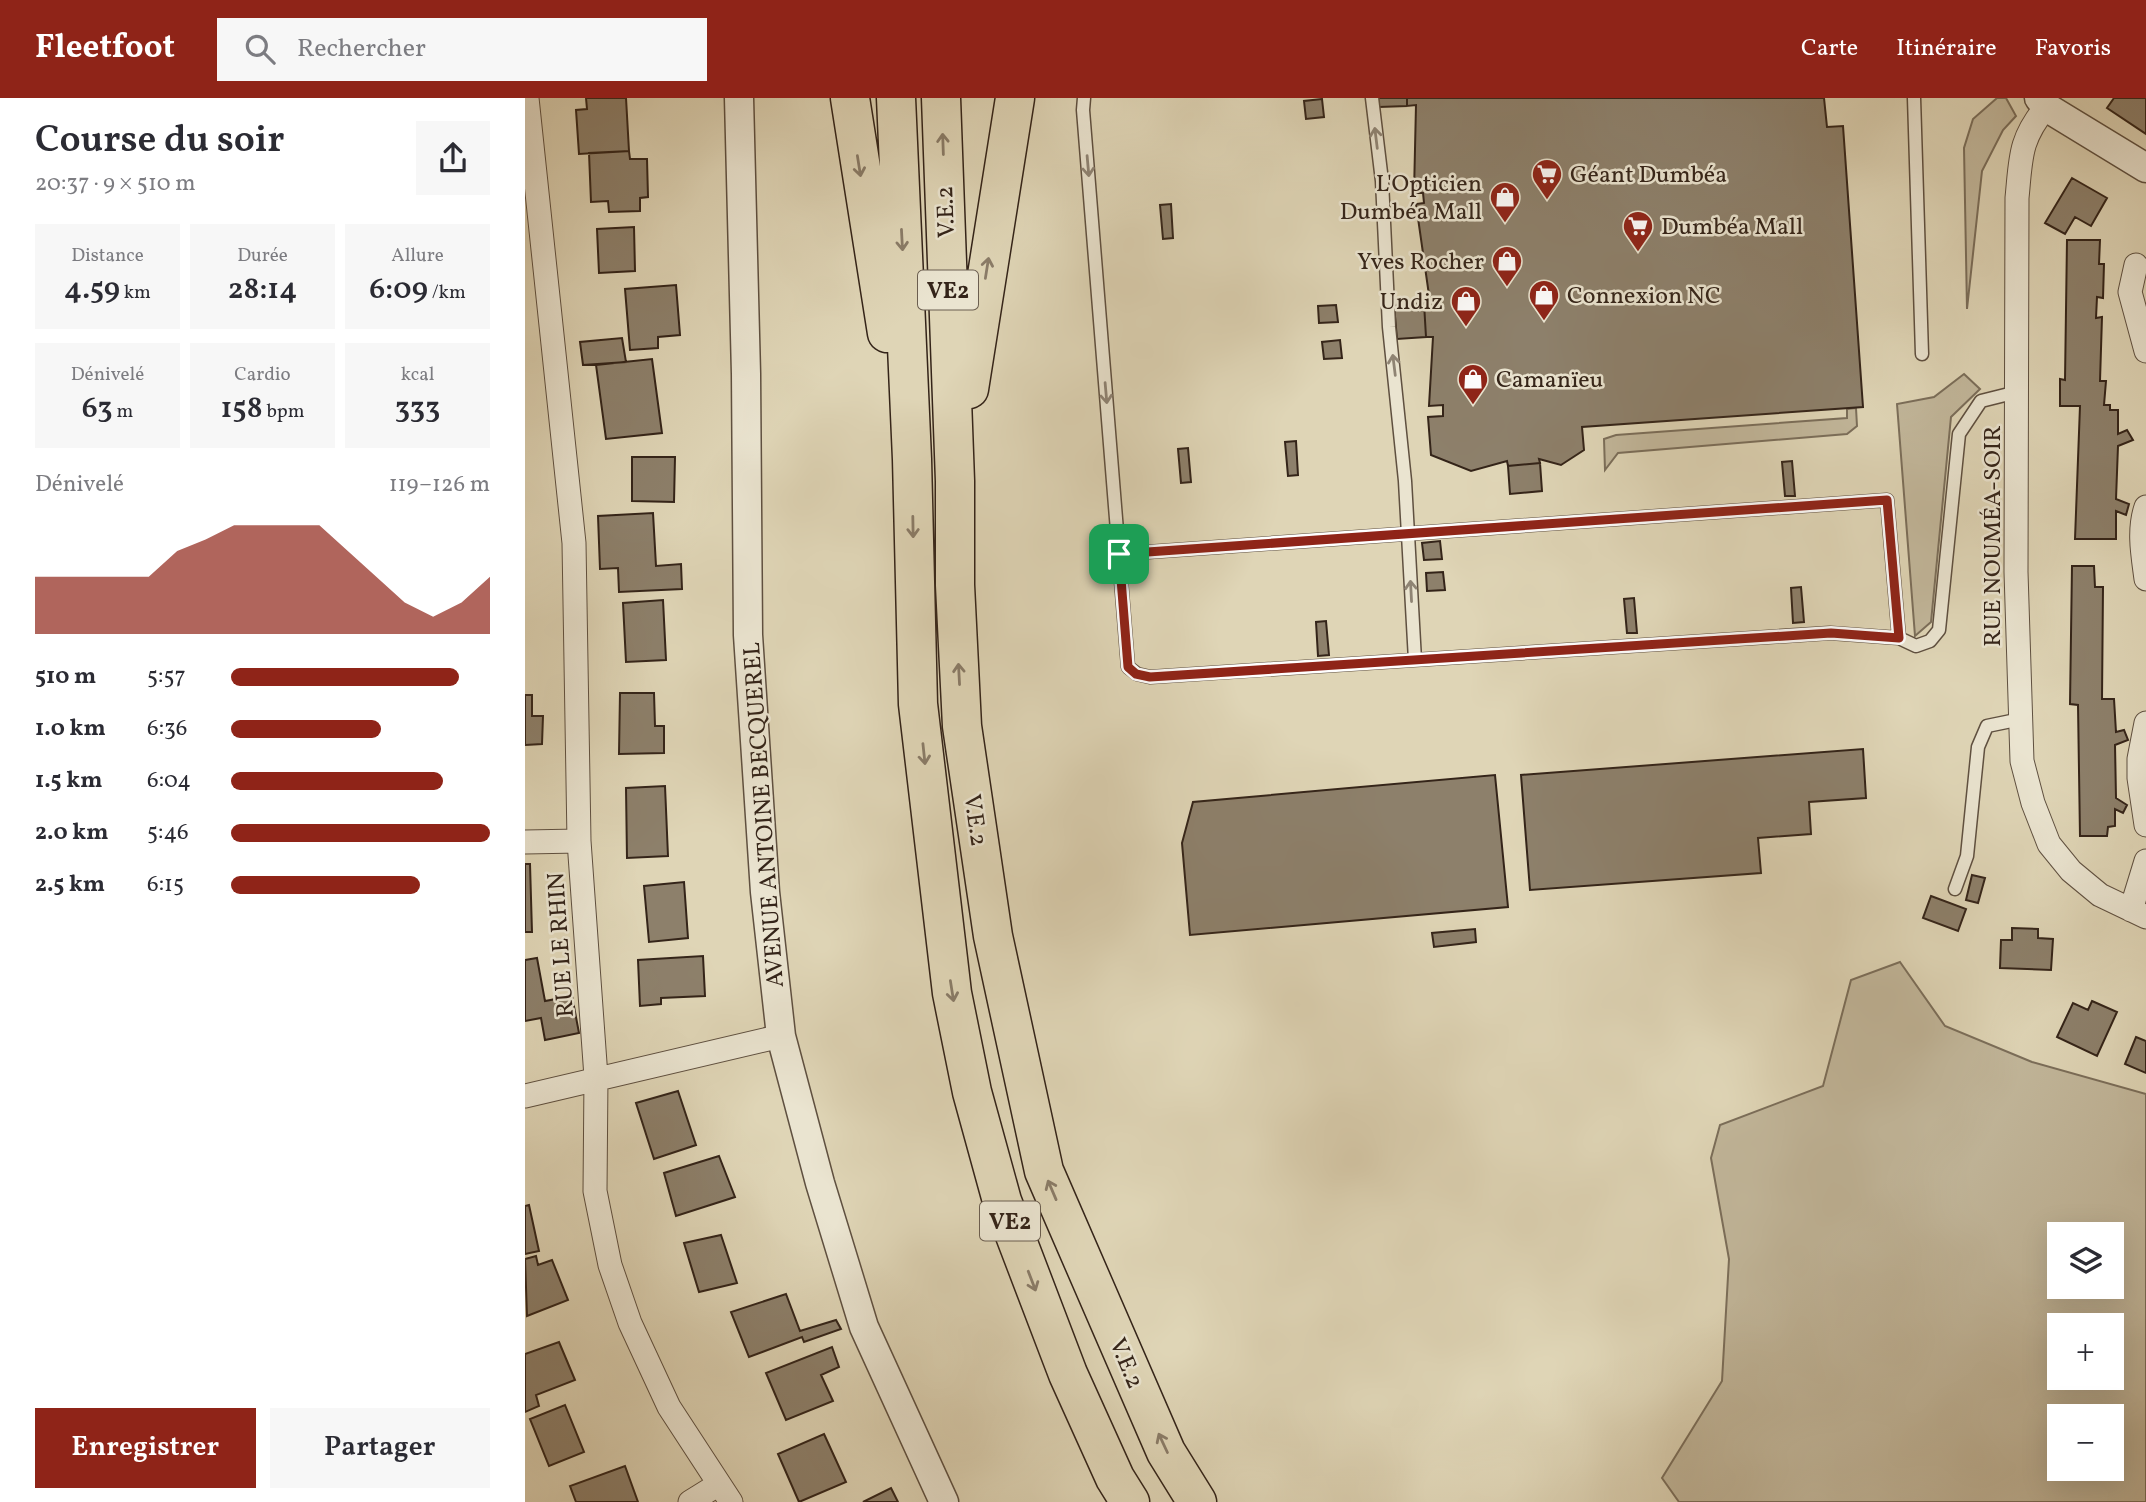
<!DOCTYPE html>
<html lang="fr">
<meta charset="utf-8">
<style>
body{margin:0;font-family:Vollkorn,serif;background:#f7f7f7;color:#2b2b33;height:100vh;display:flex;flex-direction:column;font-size:26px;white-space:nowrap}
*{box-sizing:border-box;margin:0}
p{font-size:23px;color:#7c7c81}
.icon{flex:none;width:38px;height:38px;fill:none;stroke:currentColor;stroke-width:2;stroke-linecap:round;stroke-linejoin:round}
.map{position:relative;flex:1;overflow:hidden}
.drawer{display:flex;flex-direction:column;background:#fff;width:525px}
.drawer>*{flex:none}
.tools{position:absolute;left:1522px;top:1124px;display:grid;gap:14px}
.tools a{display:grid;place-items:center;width:77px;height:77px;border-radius:0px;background:#fff;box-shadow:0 7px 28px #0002;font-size:35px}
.pin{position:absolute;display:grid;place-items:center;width:60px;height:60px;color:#fff;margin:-30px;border-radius:14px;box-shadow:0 4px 10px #0006}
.round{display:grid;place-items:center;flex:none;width:74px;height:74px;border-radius:0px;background:#f7f7f7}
.headline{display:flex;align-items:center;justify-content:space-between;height:119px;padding:0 35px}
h1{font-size:38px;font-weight:600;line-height:52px}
.figures{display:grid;grid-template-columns:repeat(3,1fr);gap:10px;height:119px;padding:7px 35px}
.figures div{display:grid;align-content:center;border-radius:0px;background:#f7f7f7;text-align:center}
.figures b{font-size:30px;font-weight:600}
.figures small{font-size:19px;font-weight:400}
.figures p{font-size:19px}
.chart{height:196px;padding:14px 35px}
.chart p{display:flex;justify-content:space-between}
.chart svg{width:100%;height:126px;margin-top:7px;fill:#8f2418;opacity:.7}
.primary-button{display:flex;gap:14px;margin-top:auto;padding:14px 35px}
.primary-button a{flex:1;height:80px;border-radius:0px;background:#8f2418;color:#fff;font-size:28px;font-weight:600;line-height:80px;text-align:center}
.primary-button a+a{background:#f7f7f7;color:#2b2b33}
ul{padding:0 35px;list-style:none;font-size:23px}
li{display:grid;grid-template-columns:112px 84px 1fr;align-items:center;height:52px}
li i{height:18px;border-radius:9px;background:#8f2418}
header{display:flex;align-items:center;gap:42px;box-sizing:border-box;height:98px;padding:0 35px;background:#8f2418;color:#fff}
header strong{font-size:33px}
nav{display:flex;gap:38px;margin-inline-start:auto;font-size:24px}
.search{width:490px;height:63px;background:#f7f7f7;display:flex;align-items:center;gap:18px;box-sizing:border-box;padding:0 24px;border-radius:0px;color:#7c7c81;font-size:26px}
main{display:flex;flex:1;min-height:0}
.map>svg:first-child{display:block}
.green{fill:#c2b79b;stroke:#7b6e5a;stroke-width:2;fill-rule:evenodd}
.building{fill:#8d806b;stroke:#342419;stroke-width:2}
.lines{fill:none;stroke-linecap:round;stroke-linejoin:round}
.service-casing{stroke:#5f5040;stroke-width:15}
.minor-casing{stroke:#5f5040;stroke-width:25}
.tertiary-casing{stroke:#5f5040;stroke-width:31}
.trunk-casing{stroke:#342419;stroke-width:41}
.service{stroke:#eae4d0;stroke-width:12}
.minor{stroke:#eae4d0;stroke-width:23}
.tertiary{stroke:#eae4d0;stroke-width:28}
.trunk{stroke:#dfd5b6;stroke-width:38}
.oneway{stroke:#8f8474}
.oneway2{stroke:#8a7c68}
.route-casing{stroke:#fff;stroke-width:14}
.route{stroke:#8f2418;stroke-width:9}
.labels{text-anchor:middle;stroke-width:5;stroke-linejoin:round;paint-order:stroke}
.shield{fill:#eae4d0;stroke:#6b5e50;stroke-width:2}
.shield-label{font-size:23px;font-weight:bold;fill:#342419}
.poi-label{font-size:24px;fill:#342419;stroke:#eae4d0;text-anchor:start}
.street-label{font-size:24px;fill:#342419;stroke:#eae4d0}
</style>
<header>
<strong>Fleetfoot</strong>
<div class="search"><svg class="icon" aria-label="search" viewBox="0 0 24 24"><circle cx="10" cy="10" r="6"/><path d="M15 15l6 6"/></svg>Rechercher</div>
<nav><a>Carte</a><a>Itinéraire</a><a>Favoris</a></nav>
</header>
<main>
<section class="drawer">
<div class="headline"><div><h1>Course du soir</h1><p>20:37 · 9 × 510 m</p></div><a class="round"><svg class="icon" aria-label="share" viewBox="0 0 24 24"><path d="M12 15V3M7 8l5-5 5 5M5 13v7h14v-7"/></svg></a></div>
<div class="figures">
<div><p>Distance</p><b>4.59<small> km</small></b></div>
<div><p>Durée</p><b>28:14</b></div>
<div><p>Allure</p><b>6:09<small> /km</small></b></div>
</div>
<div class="figures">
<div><p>Dénivelé</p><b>63<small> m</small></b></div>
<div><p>Cardio</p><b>158<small> bpm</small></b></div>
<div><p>kcal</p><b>333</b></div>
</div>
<div class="chart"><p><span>Dénivelé</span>119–126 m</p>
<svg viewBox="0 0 160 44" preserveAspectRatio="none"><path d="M0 44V24L10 24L20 24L30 24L40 24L50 15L60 11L70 6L80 6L90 6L100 6L110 15L120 24L130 33L140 38L150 33L160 24V44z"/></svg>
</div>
<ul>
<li><b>510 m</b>5:57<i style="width:88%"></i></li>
<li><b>1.0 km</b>6:36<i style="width:58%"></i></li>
<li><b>1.5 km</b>6:04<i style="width:82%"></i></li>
<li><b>2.0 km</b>5:46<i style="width:100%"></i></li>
<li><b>2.5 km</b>6:15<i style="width:73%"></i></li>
</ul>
<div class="primary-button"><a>Enregistrer</a><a>Partager</a></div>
</section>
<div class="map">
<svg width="1621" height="1404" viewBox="0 0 1621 1404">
<rect width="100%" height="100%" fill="#dfd5b6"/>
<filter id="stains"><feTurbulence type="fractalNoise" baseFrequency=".00286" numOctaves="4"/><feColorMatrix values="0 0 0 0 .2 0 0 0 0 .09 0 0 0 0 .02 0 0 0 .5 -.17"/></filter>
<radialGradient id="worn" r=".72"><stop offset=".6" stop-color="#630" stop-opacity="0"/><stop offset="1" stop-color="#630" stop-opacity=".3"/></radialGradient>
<path class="green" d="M1472,0H1481L1491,18L1478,32L1457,73L1442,211L1439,50L1448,21Z
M1439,276L1455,291L1426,319L1406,524L1390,538L1372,306L1409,299Z
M1331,310L1332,328L1322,336L1093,355L1080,372L1079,341L1091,337L1322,320V311Z
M1375,864L1420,928L1507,964L1621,996V1404H1154L1137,1380L1197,1283L1204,1161L1186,1060L1195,1027L1298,988L1326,882ZM1535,1136H1587V1188H1535ZM1535,1227H1587V1279H1535ZM1535,1318H1587V1370H1535Z"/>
<path class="building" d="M61,0H101L104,53L54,56L51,12L62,11Z
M853,0H882V8L854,9Z
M882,0H1299L1302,29L1318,28L1338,309L1057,329L1059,352L1036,367L1014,361L1015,365L983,368L982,363L946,373L906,357L903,319L918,318V307L904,308L908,239H901L899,205L905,204L891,106L899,105L898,95H889L891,7L882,8Z
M1589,0H1621V36L1582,10Z
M797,1L799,19L781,21L779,3Z
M104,53L105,61H122L123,99L115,100V113L84,114L83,103L66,104L64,55Z
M1547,80L1582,100L1566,128L1550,119L1540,136L1520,125Z
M646,106L648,140L638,141L635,107Z
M109,129L110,173L74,175L72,131Z
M1542,142H1575L1574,166H1579L1578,200L1572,199L1571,220L1577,219L1575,283H1581L1579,307H1585V312H1593V336L1602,332L1608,342L1593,348L1591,401L1604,406L1601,417L1591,413V441H1550L1555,308H1535V281L1540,282Z
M151,187L155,237L133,239V250L105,252L100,191Z
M899,205L901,239L872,241L869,207Z
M811,207L813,224L794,225L793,208Z
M97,240L101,264L58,267L55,244Z
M815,242L817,260L799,261L797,244Z
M127,261L137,335L81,341L71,267Z
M771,343L773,377L763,378L760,344Z
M663,350L666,384L656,385L653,351Z
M107,359H150L149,404L107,403Z
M1267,363L1270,398H1260L1257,364Z
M1015,365L1017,393L985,396L983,368Z
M128,415L131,468L156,466L157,491L94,494L93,470L75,471L73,418Z
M915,443L917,461L899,462L897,445Z
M1547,468H1569L1570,489H1578L1577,601H1589L1591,634L1599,632L1603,642L1590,647L1591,700L1602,707L1598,715L1590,711V728L1583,729L1582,738H1555L1553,607L1545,606Z
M918,474L920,492L902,493L901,475Z
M1276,489L1279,524L1268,525L1266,490Z
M1109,500L1112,535H1102L1099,501Z
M138,502L141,562L101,564L98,505Z
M801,523L804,557L793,558L791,524Z
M95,595H129L130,628H139V655L94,656Z
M0,597H7V618H18L17,646L0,647Z
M1338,651L1341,700L1284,704L1286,736L1233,740L1236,775L1005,792L996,677Z
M970,677L983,809L665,837L657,745L668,704Z
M140,688L143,758L102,760L101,690Z
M0,766H5L7,834H0Z
M1447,777L1460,780L1453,805L1441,802Z
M159,784L163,840L124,844L119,788Z
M1406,798L1441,811L1433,833L1398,820Z
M1487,830L1513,831V840L1528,841L1526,872L1475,870L1476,842H1487Z
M950,831L951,844L909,849L907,835Z
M178,858L180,898L136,900V906L115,908L113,862Z
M12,860L20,903L47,898L54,935L20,942L16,920L0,923V862Z
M1567,903L1592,914L1572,958L1532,939L1548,905L1563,912Z
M1611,939L1621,943V975L1600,966Z
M153,993L171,1047L129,1061L111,1005Z
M194,1058L210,1099L151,1118L139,1075Z
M4,1107L14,1153L0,1156V1108Z
M196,1137L212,1185L174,1194L159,1145Z
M11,1158L13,1167L27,1162L43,1202L2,1218L0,1161Z
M261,1196L275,1233L311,1222L316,1231L279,1244L277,1239L224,1259L206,1214Z
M34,1244L50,1282L11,1297L14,1308L0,1314V1256Z
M307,1249L314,1269L296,1277L308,1303L261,1322L241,1275Z
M40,1307L59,1354L24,1368L5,1321Z
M299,1336L321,1384L274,1404L253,1356Z
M100,1368L113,1404H51L45,1388Z
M366,1390L373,1404H338Z"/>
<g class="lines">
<g class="service-casing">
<path id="service" d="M559,0L558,12L603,569L612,576L625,579L1305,535L1374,540L1391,548L1405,543L1414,532L1434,336L1456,303L1492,294
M847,0L857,83L864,229L880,383L890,562
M1389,0L1397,256
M594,456L1362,402L1374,540
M1430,791L1442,758L1453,649L1462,628L1496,621"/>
</g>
<g class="minor-casing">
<path id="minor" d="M2,0L49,445L54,743L71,979L70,1093L85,1167L105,1225L144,1309L206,1404
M1521,9C1494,42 1496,60 1492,100L1491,474L1497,663L1508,705L1524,746L1546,773L1575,797L1621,819
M1611,167L1605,194L1621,253
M1621,409C1613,432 1618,458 1621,481
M1621,625L1614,661V680L1621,727
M0,744L54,743
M1606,812L1621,763
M0,998L256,938
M165,1404L194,1386"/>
</g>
<g class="tertiary-casing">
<path id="tertiary" d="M214,0L221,276L223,537L240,794L256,938L295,1085L339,1229L419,1404
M1514,0L1521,9L1621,70"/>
</g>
<g class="trunk-casing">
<path id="trunk" d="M325,0L362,235
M371,0L387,361L393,606L427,895L447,994L477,1103L543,1276L590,1380L605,1404
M416,0L430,383V487L437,628L468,838L519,1073L641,1354L672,1404
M444,291L490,0"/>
</g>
<use href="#service" class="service"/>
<use href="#minor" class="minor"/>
<use href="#tertiary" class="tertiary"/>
<use href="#trunk" class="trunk"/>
</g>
<defs><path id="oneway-shaft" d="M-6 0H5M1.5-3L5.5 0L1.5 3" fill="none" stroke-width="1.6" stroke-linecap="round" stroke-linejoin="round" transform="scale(1.75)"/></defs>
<g class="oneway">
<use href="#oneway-shaft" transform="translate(851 40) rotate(-97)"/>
<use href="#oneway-shaft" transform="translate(563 68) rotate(85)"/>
<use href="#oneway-shaft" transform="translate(869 267) rotate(-97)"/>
<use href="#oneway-shaft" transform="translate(581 295) rotate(85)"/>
<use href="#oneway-shaft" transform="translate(886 493) rotate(-93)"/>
</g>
<g class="oneway2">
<use href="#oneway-shaft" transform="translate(418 46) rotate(-92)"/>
<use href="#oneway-shaft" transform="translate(334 68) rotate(81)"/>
<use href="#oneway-shaft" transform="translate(377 142) rotate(87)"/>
<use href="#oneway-shaft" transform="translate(462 170) rotate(-81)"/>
<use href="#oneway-shaft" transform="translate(388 429) rotate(89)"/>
<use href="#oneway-shaft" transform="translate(434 576) rotate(-93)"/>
<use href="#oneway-shaft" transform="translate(399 656) rotate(84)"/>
<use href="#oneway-shaft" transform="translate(427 893) rotate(81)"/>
<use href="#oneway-shaft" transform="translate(527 1092) rotate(-113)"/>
<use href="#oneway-shaft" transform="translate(507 1183) rotate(69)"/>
<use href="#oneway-shaft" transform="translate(638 1345) rotate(-115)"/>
</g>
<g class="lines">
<g class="route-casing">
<path id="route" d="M1362,402L1374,540L1306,535L625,579L611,576L603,569L594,456Z"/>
</g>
<use href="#route" class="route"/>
</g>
<defs>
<g id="supermarket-pin" transform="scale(1.575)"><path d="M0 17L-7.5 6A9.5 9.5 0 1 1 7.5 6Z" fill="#8f2418" stroke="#eae4d0"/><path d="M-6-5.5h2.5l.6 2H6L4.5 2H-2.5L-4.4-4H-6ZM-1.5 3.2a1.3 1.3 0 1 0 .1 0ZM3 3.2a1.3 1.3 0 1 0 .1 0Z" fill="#fff"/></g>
<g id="shop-pin" transform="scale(1.575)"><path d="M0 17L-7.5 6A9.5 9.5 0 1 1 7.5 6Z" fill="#8f2418" stroke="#eae4d0"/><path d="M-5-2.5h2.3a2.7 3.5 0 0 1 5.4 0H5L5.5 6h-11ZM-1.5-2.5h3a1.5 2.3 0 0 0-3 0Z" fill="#fff"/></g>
</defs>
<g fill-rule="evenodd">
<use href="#supermarket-pin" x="1022" y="76"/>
<use href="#shop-pin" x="980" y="99"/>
<use href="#supermarket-pin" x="1113" y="128"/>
<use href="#shop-pin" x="982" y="163"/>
<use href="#shop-pin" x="1019" y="197"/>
<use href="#shop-pin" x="941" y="203"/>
<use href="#shop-pin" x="948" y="281"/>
</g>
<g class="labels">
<g class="shield">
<rect x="393" y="172.5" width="60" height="39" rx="5"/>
<rect x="455" y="1103.5" width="60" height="39" rx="5"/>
</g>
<g class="shield-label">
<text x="423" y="200">VE2</text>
<text x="485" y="1131">VE2</text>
</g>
<g class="poi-label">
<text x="1045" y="84">Géant Dumbéa</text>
<text x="957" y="93" text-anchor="end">L'Opticien<tspan x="957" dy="28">Dumbéa Mall</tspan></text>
<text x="1136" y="136">Dumbéa Mall</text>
<text x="959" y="171" text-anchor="end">Yves Rocher</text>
<text x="1042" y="205">Connexion NC</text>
<text x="918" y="211" text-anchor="end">Undiz</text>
<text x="971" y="289">Camanïeu</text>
</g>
<g class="street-label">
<text transform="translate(420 114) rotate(-92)" y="8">V.E.2</text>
<text transform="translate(1467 438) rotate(-90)" y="8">RUE NOUMÉA-SOIR</text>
<text transform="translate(238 717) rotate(-94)" y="8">AVENUE ANTOINE BECQUEREL</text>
<text transform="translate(451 722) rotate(82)" y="8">V.E.2</text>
<text transform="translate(35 847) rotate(-94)" y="8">RUE LE RHIN</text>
<text transform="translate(602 1265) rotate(67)" y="8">V.E.2</text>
</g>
</g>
<rect width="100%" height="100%" filter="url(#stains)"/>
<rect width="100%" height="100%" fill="url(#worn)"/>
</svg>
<div class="tools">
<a><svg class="icon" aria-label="layers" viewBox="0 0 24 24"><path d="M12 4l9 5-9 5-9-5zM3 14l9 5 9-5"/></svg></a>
<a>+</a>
<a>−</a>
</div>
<div class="pin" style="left:594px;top:456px;background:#1e9e55"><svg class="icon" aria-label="arrive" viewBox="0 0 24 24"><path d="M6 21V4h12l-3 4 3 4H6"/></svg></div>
</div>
</main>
